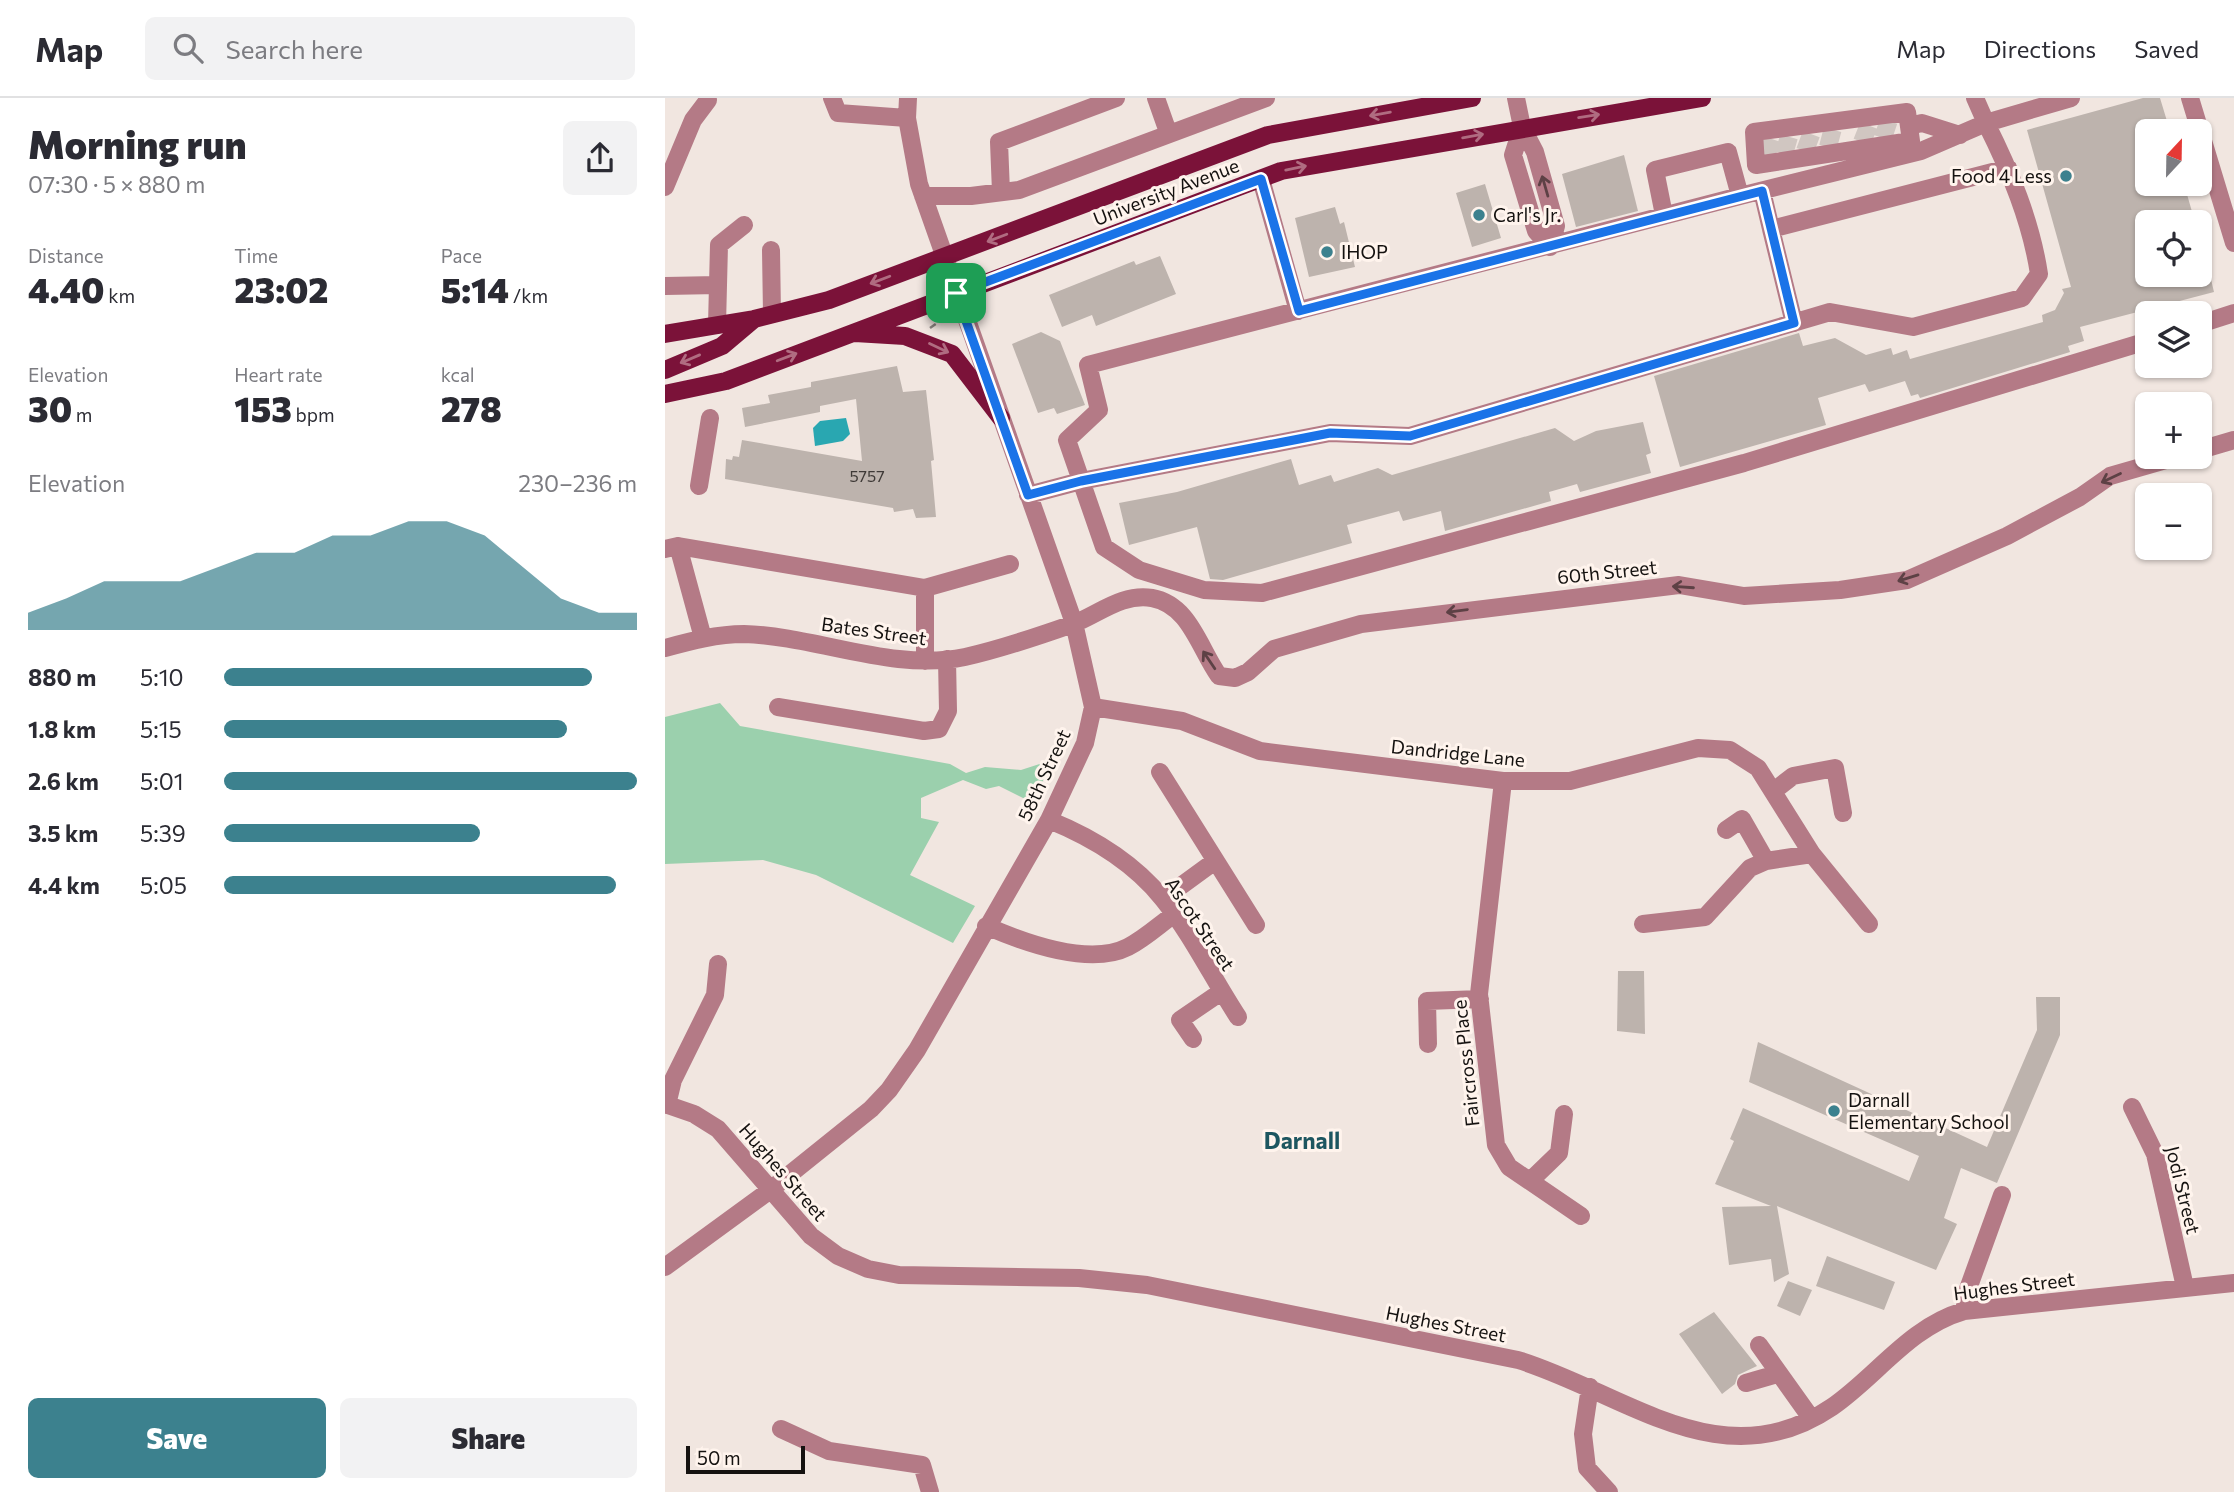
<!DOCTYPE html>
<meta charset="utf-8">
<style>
body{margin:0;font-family:Commissioner,sans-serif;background:#f2f2f3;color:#2b2b33;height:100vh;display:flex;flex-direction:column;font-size:26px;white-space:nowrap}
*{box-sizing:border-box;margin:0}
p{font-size:23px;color:#7c7c81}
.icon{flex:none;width:38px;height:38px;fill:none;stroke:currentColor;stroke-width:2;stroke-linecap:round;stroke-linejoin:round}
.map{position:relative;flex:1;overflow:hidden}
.details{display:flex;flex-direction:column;background:#fff;width:665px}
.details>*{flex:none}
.needle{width:46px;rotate:22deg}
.fabs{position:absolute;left:1470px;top:21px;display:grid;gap:14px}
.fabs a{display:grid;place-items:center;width:77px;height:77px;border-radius:10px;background:#fff;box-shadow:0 2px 5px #0004;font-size:35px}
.scale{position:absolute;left:21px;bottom:18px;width:119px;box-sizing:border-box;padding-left:7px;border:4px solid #151210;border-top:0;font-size:19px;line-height:24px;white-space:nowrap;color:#151210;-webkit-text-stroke:5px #fff4ed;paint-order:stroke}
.pin{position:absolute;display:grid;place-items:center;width:60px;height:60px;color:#fff;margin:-30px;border-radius:14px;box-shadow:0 4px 10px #0006}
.round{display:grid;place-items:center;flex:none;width:74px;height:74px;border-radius:10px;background:#f2f2f3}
.overview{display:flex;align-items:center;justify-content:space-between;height:119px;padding:0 28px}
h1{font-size:38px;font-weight:800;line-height:52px}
.figures{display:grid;grid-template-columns:repeat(3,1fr);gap:10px;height:119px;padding:7px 28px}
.figures div{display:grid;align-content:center}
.figures b{font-size:35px;font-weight:800}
.figures small{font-size:19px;font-weight:400}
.figures p{font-size:19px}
.chart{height:196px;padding:14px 28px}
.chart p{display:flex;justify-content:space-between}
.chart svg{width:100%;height:126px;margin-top:7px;fill:#3c818e;opacity:.7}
.primary-button{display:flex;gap:14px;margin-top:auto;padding:14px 28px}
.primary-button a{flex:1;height:80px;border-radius:10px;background:#3c818e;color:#fff;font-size:28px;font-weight:800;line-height:80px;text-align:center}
.primary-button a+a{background:#f2f2f3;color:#2b2b33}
ul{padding:0 28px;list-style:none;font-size:23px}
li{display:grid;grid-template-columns:112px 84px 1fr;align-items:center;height:52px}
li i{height:18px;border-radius:9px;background:#3c818e}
header{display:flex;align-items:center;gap:42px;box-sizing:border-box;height:98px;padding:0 35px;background:#fff;border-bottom:2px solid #e1e1e2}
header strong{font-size:33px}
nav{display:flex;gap:38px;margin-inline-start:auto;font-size:24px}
.search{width:490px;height:63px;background:#f2f2f3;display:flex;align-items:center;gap:18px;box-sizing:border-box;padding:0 24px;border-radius:10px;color:#7c7c81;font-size:26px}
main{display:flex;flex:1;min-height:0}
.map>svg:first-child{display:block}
.green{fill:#9bd0ad}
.water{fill:#29a7b1}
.building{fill:#bdb3ad}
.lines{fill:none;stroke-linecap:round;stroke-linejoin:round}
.minor-tunnel{stroke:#d0c6c1;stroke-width:18;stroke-dasharray:18 9;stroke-linecap:butt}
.path{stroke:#8b8480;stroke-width:2.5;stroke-dasharray:7 3.5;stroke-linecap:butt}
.minor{stroke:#b47a86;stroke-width:18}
.major{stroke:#7b1239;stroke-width:18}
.oneway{stroke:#b06c81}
.oneway2{stroke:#5d4145}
.route-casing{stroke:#fff;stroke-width:14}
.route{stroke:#1a73e8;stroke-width:9}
.poi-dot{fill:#3c818e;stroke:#fff4ed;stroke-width:2.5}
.labels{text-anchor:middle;stroke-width:6;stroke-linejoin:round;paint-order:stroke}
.number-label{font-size:16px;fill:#3f3a37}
.poi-label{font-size:19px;fill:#151210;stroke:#fff4ed;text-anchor:start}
.street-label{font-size:19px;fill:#151210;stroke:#fff4ed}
.quarter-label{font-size:23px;font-weight:bold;fill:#1d5660;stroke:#fff4ed}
</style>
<header>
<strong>Map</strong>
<div class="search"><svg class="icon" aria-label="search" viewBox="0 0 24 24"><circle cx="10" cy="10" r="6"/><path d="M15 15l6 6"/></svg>Search here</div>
<nav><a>Map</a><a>Directions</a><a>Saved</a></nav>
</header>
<main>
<section class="details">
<div class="overview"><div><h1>Morning run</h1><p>07:30 · 5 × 880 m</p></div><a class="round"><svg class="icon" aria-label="share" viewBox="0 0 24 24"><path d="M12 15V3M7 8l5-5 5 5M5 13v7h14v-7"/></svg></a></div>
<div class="figures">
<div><p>Distance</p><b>4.40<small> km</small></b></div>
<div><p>Time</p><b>23:02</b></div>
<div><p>Pace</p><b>5:14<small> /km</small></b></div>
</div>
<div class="figures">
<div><p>Elevation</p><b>30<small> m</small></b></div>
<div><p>Heart rate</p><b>153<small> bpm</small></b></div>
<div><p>kcal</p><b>278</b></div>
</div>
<div class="chart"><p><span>Elevation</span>230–236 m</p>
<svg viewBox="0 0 160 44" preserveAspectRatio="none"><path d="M0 44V38L10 33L20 27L30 27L40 27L50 22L60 17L70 17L80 11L90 11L100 6L110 6L120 11L130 22L140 33L150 38L160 38V44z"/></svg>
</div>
<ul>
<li><b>880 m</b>5:10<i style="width:89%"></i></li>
<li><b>1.8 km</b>5:15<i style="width:83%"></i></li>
<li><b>2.6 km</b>5:01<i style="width:100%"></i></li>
<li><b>3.5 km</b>5:39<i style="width:62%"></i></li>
<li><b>4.4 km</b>5:05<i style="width:95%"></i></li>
</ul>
<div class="primary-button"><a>Save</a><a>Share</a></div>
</section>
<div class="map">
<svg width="1569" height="1394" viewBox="0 0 1569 1394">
<rect width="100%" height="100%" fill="#f1e6e0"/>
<path class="green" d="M55,605L75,628L285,666L301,675L320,669L356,672L390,661L366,704L334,688L321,691L298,682L256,700V720L274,724L245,777L310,808L288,845L151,777L98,762L0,766V619Z"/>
<path class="water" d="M181,320L185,336L178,343L150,348L148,330L155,323Z"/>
<path class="building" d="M1478,0H1495L1505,33H1482V86H1519L1530,124H1482V177H1545L1549,194L1415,229L1419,243L1403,248L1405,254L1255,300L1253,296L1246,298L1240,283L1204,294L1200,286L1153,300L1161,327L1015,369L989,278L1134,235L1138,248L1170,240L1201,257L1226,250L1228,257L1242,252L1245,261L1378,224L1377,217L1390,212L1399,195L1397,191L1406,189L1362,32Z
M959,57L973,113L911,129L897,76Z
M820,86L836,140L807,149L791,95Z
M670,109L675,126L679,124L690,169L644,179L630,120Z
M495,158L511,196L431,228L427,217L397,229L384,197L469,163L471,167Z
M376,234L395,243L420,307L392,316L389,310L373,315L347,246Z
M232,268L238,294L261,292L269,362L266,363L271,419L251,420L248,411L229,414L228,410L60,381L61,361L67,362L68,358L74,359L77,342L197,363L191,301L155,308V314L80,329L77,310L105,305L103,297L146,289V284Z
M978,324L986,355L981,357L986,375L915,394L912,386L884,394L886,403L780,433L776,413L738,423L734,413L682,427L687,445L558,482L545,481L532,429L464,447L454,405L512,394L626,361L634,387L666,377L669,384L713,370L727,377L890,330L909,343L931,333Z
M953,873H979L980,936L952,933Z
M1371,899H1395V937L1332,1085L1296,1070L1279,1120L1292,1126L1271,1172L1112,1108L1124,1176L1109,1184L1106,1161L1064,1167L1057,1109L1106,1108L1050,1086L1069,1043L1065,1041L1078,1010L1244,1083L1254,1058L1084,984L1093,944L1322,1049L1372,932Z
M1162,1158L1230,1184L1219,1212L1151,1188Z
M1123,1183L1147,1192L1135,1218L1112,1208Z
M1049,1214L1092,1268L1073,1277L1070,1286L1057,1296L1014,1236Z"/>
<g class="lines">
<path class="minor-tunnel" d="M1218,40L1224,22
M1197,44L1205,24
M1163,49L1168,30
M1140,53L1147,34
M1119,56L1125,35
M1101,58L1107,40"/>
<path class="path" d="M265,230L279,220"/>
<path class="minor" d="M167,0L173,15L242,20
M491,0L503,34
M851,0L857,29L870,54L891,128L885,149
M1310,0L1321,25L1406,0
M1525,0L1569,145
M1242,14L1246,43L1091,67L1089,34Z
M1244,28L1257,25L1295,37
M857,29L848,57L871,133L885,149
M596,81L633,213
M0,89L28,22L43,2
M1097,93L1106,131
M336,94L334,44L451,0
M258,98H306L354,92L601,0
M999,117L990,72L1063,54L1075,98L423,267L434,312L402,342L439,449L474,472L539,492L597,495L1079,365L1482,243
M106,152L107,216
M0,188L53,187L54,147L79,127
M1129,225L1106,131L1343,70
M1535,226L1569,215
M52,227L53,187
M1535,352L1569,342
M34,388L45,320
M363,397L416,383L665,335L745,338L1165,214L1248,229L1357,200L1374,176C1366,123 1345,73 1321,25L1256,53L1075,98
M13,448L38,540
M0,451L13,448L260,490V563
M260,490L345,466
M0,550C26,543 52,536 79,536C152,538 227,574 300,559C336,551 374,538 408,526C434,516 457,495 487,500C525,507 534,550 554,578L570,580L583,574L609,551L696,526L1014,487L1079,498L1175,492L1242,482L1342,438L1415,399L1445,378L1511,359
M113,609L259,633L274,631L283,613L282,561
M428,609L517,623L595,653L838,683H905L1033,650L1065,652L1093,670L1147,756L1204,826
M495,674L591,827
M838,683L814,896L831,1047L844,1069L916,1118
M1110,692L1128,678L1170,670L1178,715
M384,722C426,739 469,765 498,801C527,837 548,881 573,919
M1061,732L1077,721L1101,763L1147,756
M498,801L550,763
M978,826L1040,819L1085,770L1101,763
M321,828C358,844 424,869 463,849C479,841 493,828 508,817
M528,941L515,922L556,894
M763,946L762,903L815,901
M0,1006L29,1016L53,1031L146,1138L173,1158L203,1171L234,1177L414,1180L482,1187L853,1262C958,1294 1057,1384 1167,1309C1212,1278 1244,1229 1299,1213L1569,1185
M2,1007L8,982L50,897L53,866
M1467,1009L1490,1056L1520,1189
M865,1083L894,1055L899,1016
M0,1169L104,1093L206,1011L224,992L252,952L384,722L420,645L428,609L409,525L254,86L242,20L243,0
M1299,1213L1303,1191L1337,1097
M1094,1247L1146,1320
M1081,1285L1112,1276
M925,1289L918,1336L922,1370L944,1394
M116,1331L164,1353L257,1367L265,1394"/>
<path class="major" d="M190,235L240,238L287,256L336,320
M0,236L89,221L164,202L603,37L807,0
M0,272L57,248L89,221
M0,296L61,283L616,73L1037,0"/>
</g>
<defs><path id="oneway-shaft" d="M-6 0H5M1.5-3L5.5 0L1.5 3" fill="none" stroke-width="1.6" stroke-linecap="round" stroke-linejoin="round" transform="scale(1.75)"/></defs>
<g class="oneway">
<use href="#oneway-shaft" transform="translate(715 16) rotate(170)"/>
<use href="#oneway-shaft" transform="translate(924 18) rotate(-9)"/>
<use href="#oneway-shaft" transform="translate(808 38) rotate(-10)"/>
<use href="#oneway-shaft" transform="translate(631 70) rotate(-12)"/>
<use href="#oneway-shaft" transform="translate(332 140) rotate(159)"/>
<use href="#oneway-shaft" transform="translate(215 182) rotate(159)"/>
<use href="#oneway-shaft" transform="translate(274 250) rotate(25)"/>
<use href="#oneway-shaft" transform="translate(122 259) rotate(-21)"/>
<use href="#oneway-shaft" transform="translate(25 261) rotate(157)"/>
</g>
<g class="oneway2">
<use href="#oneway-shaft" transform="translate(880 88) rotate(-106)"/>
<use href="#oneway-shaft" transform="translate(1446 380) rotate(155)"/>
<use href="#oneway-shaft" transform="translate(1243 480) rotate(163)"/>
<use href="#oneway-shaft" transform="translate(1018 489) rotate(-176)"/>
<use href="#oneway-shaft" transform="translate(792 513) rotate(172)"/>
<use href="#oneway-shaft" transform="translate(544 562) rotate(-124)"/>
</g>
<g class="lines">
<g class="route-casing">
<path id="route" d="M596,81L634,213L1097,93L1129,225L745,338L665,335L416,383L363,397L291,195Z"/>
</g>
<use href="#route" class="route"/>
</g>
<g class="poi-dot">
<circle cx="1401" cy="78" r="7"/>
<circle cx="814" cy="117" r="7"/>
<circle cx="662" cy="154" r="7"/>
<circle cx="1169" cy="1013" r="7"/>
</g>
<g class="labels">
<g class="number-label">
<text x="202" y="384">5757</text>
</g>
<g class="poi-label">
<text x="1387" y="85" text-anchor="end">Food 4 Less</text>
<text x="828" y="124">Carl's Jr.</text>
<text x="676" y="161">IHOP</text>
<text x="1183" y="1009">Darnall<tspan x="1183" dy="22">Elementary School</tspan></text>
</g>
<g class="street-label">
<text transform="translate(501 94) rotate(-21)" y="7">University Avenue</text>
<text transform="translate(942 474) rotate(-6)" y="7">60th Street</text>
<text transform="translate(209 533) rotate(8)" y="7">Bates Street</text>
<text transform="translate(793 655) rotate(6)" y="7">Dandridge Lane</text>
<text transform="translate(379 677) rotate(-65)" y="7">58th Street</text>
<text transform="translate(535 826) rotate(56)" y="7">Ascot Street</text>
<text transform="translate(801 965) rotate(-96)" y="7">Faircross Place</text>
<text transform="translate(118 1074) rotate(49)" y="7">Hughes Street</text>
<text transform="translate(1518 1092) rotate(76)" y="7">Jodi Street</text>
<text transform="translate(1349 1188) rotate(-7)" y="7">Hughes Street</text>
<text transform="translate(781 1226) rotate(11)" y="7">Hughes Street</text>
</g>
<g class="quarter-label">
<text x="637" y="1051">Darnall</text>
</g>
</g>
</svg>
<div class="fabs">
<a><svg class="needle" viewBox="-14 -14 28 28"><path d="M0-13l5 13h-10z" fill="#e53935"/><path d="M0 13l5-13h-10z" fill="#7c7c81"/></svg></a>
<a><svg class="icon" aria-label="locate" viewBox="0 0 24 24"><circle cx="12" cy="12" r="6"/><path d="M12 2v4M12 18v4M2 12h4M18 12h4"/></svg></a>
<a><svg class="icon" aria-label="layers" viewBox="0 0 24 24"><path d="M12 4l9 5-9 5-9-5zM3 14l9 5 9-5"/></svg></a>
<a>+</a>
<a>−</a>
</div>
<div class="scale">50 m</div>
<div class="pin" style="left:291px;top:195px;background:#1e9e55"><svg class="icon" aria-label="arrive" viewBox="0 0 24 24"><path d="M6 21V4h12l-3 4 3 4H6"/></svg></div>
</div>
</main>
